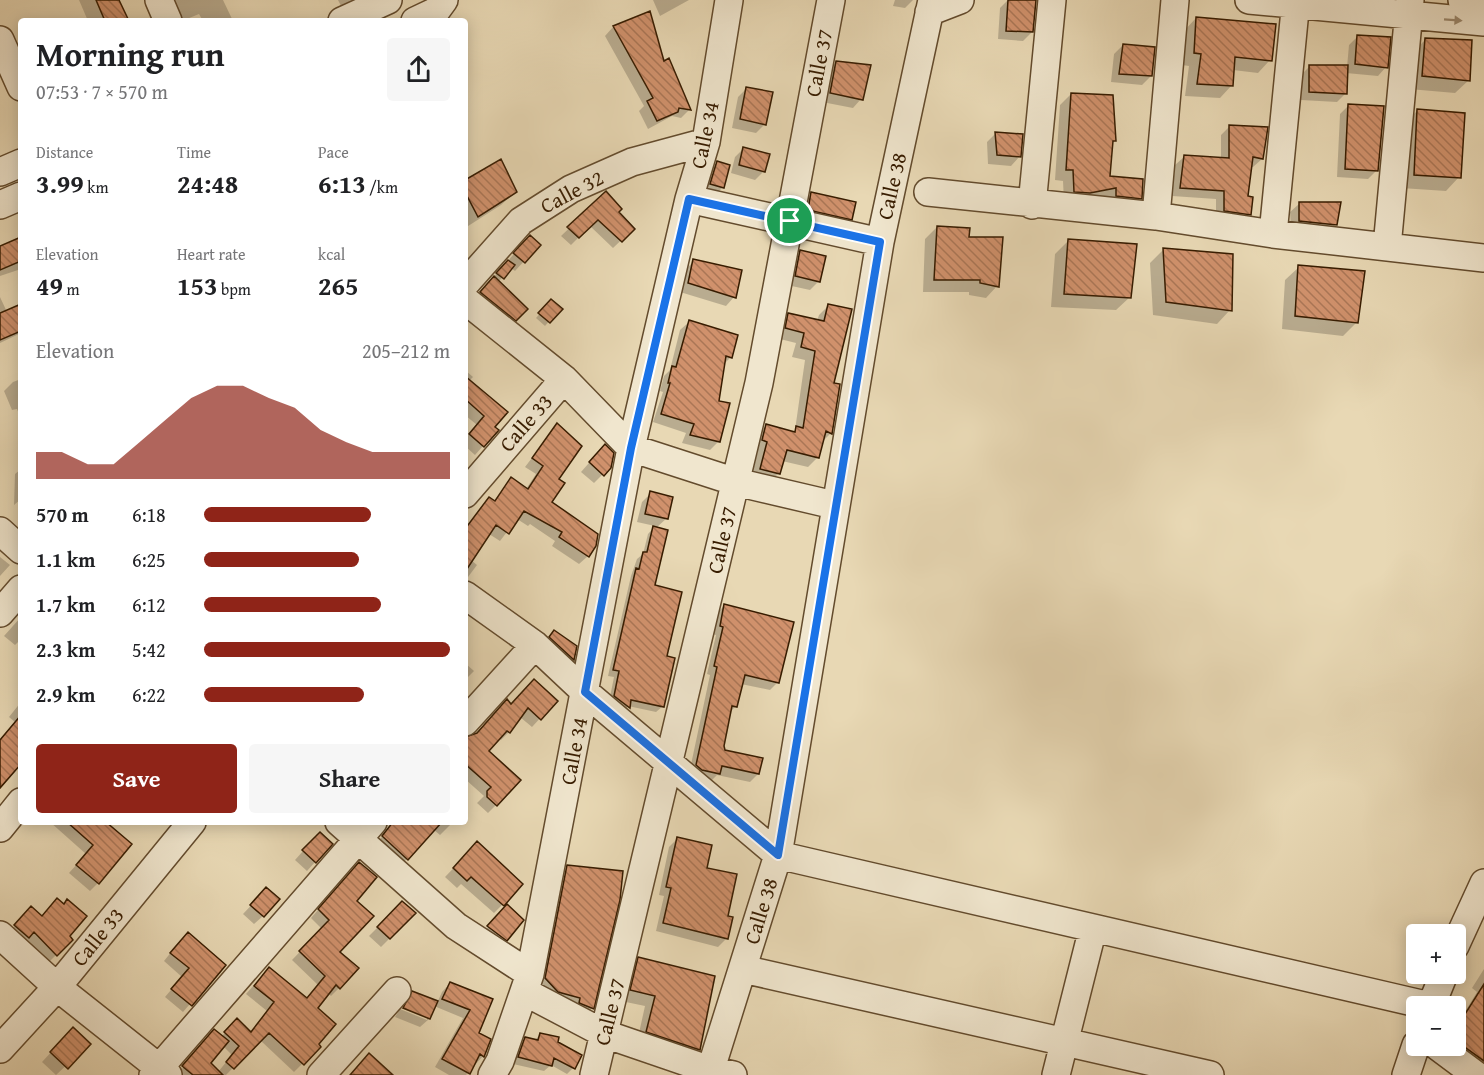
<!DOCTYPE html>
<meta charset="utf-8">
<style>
body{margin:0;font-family:"Gentium Book Plus",serif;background:#f6f6f6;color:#202124;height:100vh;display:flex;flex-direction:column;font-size:22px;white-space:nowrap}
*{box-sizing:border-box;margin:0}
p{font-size:20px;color:#757577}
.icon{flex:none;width:33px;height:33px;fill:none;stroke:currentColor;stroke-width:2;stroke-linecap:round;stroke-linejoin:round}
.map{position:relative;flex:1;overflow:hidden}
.drawer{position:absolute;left:18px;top:18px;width:450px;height:807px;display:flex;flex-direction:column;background:#fff;border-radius:6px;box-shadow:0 3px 15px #0003}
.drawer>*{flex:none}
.buttons{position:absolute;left:1406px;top:924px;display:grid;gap:12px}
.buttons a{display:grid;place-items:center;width:60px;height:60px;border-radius:6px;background:#fff;box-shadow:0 3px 15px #0003;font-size:30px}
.pin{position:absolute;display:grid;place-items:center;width:51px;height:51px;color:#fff;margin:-26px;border:3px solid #fff;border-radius:50%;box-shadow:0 2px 6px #0007}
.round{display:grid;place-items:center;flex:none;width:63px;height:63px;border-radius:6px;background:#f6f6f6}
.overview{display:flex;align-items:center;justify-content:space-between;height:102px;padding:0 18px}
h1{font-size:33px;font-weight:700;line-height:45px}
.stats{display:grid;grid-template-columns:repeat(3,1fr);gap:9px;height:102px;padding:6px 18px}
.stats div{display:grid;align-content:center}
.stats b{font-size:26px;font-weight:700}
.stats small{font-size:16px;font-weight:400}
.stats p{font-size:16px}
.chart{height:168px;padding:12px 18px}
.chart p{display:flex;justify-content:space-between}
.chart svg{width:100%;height:108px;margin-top:6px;fill:#8f2418;opacity:.7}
.primary-button{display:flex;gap:12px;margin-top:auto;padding:12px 18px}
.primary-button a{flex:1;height:69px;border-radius:6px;background:#8f2418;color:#fff;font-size:24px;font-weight:700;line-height:69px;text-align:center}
.primary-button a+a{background:#f6f6f6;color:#202124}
ul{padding:0 18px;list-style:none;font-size:20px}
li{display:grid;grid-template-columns:96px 72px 1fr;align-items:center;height:45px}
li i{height:15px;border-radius:8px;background:#8f2418}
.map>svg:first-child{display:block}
.shadow{fill:#0003;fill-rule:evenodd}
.building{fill:url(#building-back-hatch);stroke:#371c00;stroke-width:1.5}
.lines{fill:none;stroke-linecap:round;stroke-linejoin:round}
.minor-casing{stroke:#634b2d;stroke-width:30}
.minor{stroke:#f0e6ce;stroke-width:27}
.oneway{fill:#9d8b71}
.route-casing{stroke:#fff;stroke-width:12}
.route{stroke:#1a73e8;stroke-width:8}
.labels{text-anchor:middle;stroke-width:4.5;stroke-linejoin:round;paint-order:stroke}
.street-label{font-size:21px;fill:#371c00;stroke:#f0e6ce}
</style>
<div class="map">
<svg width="1484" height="1075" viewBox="0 0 1484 1075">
<defs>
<pattern id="building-back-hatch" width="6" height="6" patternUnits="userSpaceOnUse" patternTransform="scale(1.5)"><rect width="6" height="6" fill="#d0916c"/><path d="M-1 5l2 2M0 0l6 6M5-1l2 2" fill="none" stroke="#aa7656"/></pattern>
</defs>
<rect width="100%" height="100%" fill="#e8d8b4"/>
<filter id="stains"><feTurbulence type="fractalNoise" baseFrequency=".00333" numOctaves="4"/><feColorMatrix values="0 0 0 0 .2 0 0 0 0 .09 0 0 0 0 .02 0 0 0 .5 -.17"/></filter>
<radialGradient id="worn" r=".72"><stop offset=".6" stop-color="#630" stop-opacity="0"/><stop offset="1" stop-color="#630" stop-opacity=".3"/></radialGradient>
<path class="shadow" d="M79,0H117L127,21H88Z
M163,0H223L233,21H203L199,14L182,21H173Z
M338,0H359L342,8Z
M653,0H689L660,16Z
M895,0H913L905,8L893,6Z
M1008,0H1016L1032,32L1023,41L998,39L1000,8Z
M649,13L663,63L689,110L681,118L672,116L648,129L639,111L644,106L605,36L613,27Z
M1196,18L1270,60L1258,73L1233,70L1232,85L1220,98L1185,96L1189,66L1182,65L1184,31Z
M1358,36L1386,67L1378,76L1346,73L1345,94L1337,102L1301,100V75L1309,67H1347L1349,45Z
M1426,39L1469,80L1455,93L1409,89L1412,53Z
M1123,45L1151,76L1142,85L1111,82L1114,54Z
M836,62L861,99L853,108L822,102L827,71Z
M747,88L765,124L756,133L732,128L738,97Z
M1071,94L1115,140L1111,145L1108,177L1140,198L1129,209L1064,202L1063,181L1055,180L1060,105Z
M1349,105L1377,170L1368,179L1337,177L1340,114Z
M1417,111L1459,177L1446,191L1401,188L1404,124Z
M1230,126L1262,159L1253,167H1250L1246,198L1250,214L1241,223L1216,219V199L1172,196L1175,165L1184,157L1221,159V135Z
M996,133L1019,157L1011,166L988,164L987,142Z
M744,148L764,171L755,180L731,173L735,157Z
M717,163L723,187L714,196L702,193L708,172Z
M465,182L515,192L501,205L465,228Z
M606,193L617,212L633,229L613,248L590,226L571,245L561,236Z
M812,193L851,219L844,225L802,216L805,200Z
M1299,204L1335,225L1327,234L1291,229L1290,212Z
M937,227L967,239L997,286L986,298L969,295V292H923L925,239Z
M21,239V269L0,276V247Z
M1068,241L1130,297L1116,310L1051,307L1055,254Z
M539,245L515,271L511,268L498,282L526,309L509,326L474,299L521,246Z
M1163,250L1230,310L1217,324L1153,315L1150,263Z
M801,251L818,282L810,290L787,285L792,260Z
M694,261L734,297L726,306L680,292L685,270Z
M1299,267L1356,323L1343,336L1282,329L1285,280Z
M0,297L7,312H21V333L0,343Z
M551,301L560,309L545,326L536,318Z
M829,305L832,384L839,385L831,433L822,442L818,457L808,467L782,461L779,473L769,483L751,478L758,451L753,450L756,435L766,426L792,433L795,430L805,360L792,357L796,343L776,338L779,324L789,314L817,321L819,315Z
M689,322L731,357L723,365L718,402L719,441L710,450L682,443L686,433L653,422L663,392L660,391L664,376L670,370L680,330Z
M465,370L473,377L469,381L493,428L483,446L475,455L465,446V439L477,425L465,415Z
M21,379V419L17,409L12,410L4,391L13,382Z
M557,425V479L550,503L588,556L579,564L552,546L555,541L530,524L528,526L517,519L500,541L489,534L471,560L477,565L465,581V531L481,507L489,499L493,502L511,479L526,489L536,474L525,467Z
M596,455L610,467L594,483L581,472Z
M21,469V499L14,505L15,474Z
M651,493L667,518L656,528L653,586L665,657L663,706L656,712L628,706L622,713L609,702L614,677L608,676L631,576L637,559L643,554L648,534L655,526L637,522L642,502Z
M0,557L10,565L0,576Z
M725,605L778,682L770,690L741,684L736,706L729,713L722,746L724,751L758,774L750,782L717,775L710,782L689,774L710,675L707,674L716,635L712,634L716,614Z
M21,617V639L15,645L4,636Z
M554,632L575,646L573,660L565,668L545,641Z
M465,663L474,671L465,680Z
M556,701L532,727L520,717L509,732L501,740L498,738L487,751L496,805L488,813L477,803L484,796L465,779V740L476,734L511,706Z
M21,702V764L0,788V741L15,722L9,717Z
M50,822H104L98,883L90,891L69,873L86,854Z
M395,822H402L407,859L398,867L374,846Z
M429,822H453L440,835L427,824Z
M677,839L705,869L726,917L731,918L726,939L718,947L656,931L664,896L659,895L669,847Z
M311,842L315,862L307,871L295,860Z
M469,852L502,905L494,913L461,884L457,888L445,877Z
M567,867L592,1008L580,1020L534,991L555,879Z
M351,872L355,902L338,952L339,988L331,996L328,993L316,1009V1044L319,1047L294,1072L260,1040L226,1075H177L207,1039L221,1037L237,1021L250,1033L267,1011L246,994L261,977L306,999L318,985L292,960L322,929L311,918ZM223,1046L232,1055L218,1072L209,1063Z
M258,898L263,916L254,924L243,914Z
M57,900L71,940L48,963L7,935L22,917H41Z
M402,903L414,914L381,947L369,936Z
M499,915L506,940L498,948L480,936Z
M180,941L224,965L183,1012L165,997L182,977L164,961Z
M639,959L699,1049L688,1060L637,1042L645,1006L621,1001L628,970Z
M1484,969V1075L1455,1046V1028L1477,992L1472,988Z
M450,983L491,1000L477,1034L483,1056L466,1075H449L435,1067L463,1018L434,1006L429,1019L420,1027L395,1017L400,1009L427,1020V1016L401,1006L404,1002L413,993L437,1003L442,992Z
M540,1035L556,1043L573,1068L567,1074L551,1065L544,1071L513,1064L519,1045L525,1039L534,1041Z
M64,1038L89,1044L56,1075L42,1062Z"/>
<path class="building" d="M96,0H119L129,21H105Z
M1008,0H1036L1033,32L1006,31Z
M650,11L664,61L669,58L691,110L679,108L678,112L657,121L647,101L653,98L613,26Z
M1196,17L1276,24L1272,61L1235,57L1233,86L1197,84L1201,54L1194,53Z
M1357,35L1391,37L1388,68L1355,64Z
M1425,38L1472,40L1470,81L1422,76Z
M1123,44L1155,47L1152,76L1119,74Z
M836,61L871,65L863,100L830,93Z
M1309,65H1348L1347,94L1309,92Z
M746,87L773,92L766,125L740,119Z
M1071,93L1113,95L1116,141H1113L1110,176L1143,179L1142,199L1116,196V188L1090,193L1074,192L1073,170H1066Z
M1348,104L1384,106L1378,171L1345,169Z
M1417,109L1465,113L1461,178L1414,175Z
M1229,125L1268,127L1263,159L1253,157L1248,196L1253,197L1251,215L1224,211V191L1180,188L1184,155L1229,158Z
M995,132L1023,134L1021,157L997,155Z
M743,147L770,154L765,172L739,165Z
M501,159L517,192L478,217L465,192V180Z
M717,161L730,165L724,188L710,184Z
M606,191L622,209L619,212L635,229L622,242L598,220L579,238L567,227Z
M811,192L856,202L852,220L808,210Z
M1299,202H1341L1337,225L1299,221Z
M937,226L970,228L969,237H1003L999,287L980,283V280H934Z
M530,235L541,245L525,263L513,253Z
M21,237V261L0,270V246Z
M1068,239L1137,244L1131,298L1064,294Z
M1163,248L1233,254L1232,311L1166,302Z
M800,250L826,256L820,282L795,276Z
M693,259L742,270L736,298L688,283Z
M508,260L515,265L504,279L496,273Z
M1298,265L1365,271L1358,323L1295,316Z
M494,276L528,309L516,321L480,292Z
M551,299L563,309L550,323L538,313Z
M21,304V331L0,340V313Z
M828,304L852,309L834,383L840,384L832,434L826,431L819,458L787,450L780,474L760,469L767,442L762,440L766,424L795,432L796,426L803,428L815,351L801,347L804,333L785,328L788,313L824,321Z
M689,320L738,335L732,358L726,356L719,401L730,403L720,442L690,435L694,424L661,414L670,383H668L672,366L676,367Z
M465,376L508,412L495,427L499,430L484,447L469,434L484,416L465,399Z
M557,423L582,446L559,479L565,483L552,502L598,534L596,546L589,557L559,537L562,532L524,511L509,534L496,525L465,572V529L489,497L495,501L511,477L528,489L543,466L532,458Z
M605,444L614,453L611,468L604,476L589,462Z
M650,491L673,497L668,519L645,514Z
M653,526L668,530L655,585L682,592L667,656L675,658L664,707L631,700L630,708L614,696L619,671L613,670L636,568L639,569L643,552H647Z
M724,604L794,622L779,683L745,675L737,707L732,706L724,746L725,750L763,758L759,774L722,766L720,774L702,770L696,765L717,667L714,666L723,627L720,626Z
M554,630L577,646L574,660L549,637Z
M534,679L558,701L541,720L528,708L510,733L507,731L489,751L521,780L497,806L487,797V791L491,787L465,764V737L477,733L507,699L511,704Z
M21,715V764L0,788V740Z
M67,822H106L132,844L99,884L76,865L93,845Z
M393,822H442L408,860L382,836Z
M320,832L333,844L316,863L302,850Z
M677,837L712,845L707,868L737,874L728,916L733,917L728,939L663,923L671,888L666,887Z
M477,841L523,884L504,906L471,877L467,881L453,868Z
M359,862L377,877L357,901L374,916L340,952L359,968L340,989L336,985L318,1008L336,1024L319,1044L321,1047L304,1065L269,1033L234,1069L226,1062L239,1046L224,1032L237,1018L251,1032L274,1002L254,986L269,967L307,998L325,976L299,951L329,920L318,909Z
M567,865L623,871L620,900L594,1009L579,1003L580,998L558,992L545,978Z
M266,887L280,899L264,917L250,905Z
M57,898L64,904L67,899L87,916L70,936L73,940L57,956L34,932L29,938L14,925L31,906L42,916Z
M402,901L416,913L390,939L377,927Z
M507,904L524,920L507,941L487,926Z
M188,932L226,965L192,1006L171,989L189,968L170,953Z
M638,957L715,976L700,1050L646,1032L655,996L630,990Z
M450,982L493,999L479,1033L491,1039L484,1057L480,1054L470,1074L442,1059L470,1010L442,999Z
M1484,984V1061L1455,1040V1030Z
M412,991L438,1001L430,1019L403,1008Z
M73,1027L91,1044L68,1069L50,1052Z
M214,1029L229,1041L211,1063L223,1075H193L182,1066Z
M540,1033L559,1037L558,1042L582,1055L575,1069L554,1058L552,1066L518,1057L525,1037L538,1040Z
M369,1053L393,1075H350Z"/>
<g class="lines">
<g class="minor-casing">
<path id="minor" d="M159,0L168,21
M1249,0L1484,22
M1462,0L1484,2
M929,12L960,0
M342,21L388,0
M415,21L436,11L444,0
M0,40L21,87
M0,172L21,163
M928,192L1156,216L1273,234L1484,258
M689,199L880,242
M0,205L21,196
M1032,205L1052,0
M1156,216L1175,0
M1273,234L1296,0
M1387,247L1410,0
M465,284L521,221L571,189L632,162L706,142
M465,300L564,379L631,448L736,482L834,505
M465,494L564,379
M0,531L21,550
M465,595L535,645L585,692L778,855L1430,1006
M0,613L21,589
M465,722L535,645
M339,822L456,926L530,974
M0,828L21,802
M0,935L57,987L168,1075
M1455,946L1484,883
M743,969L1210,1075
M525,992L605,1034L710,1070L733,1075
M1431,1006L1444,974
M1437,1046L1476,1075
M0,1049L57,987L192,822
M153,1075L373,822
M321,1075L397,991
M492,1075L500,1061L530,974L631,448L689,199L706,142L729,0
M594,1075L759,383L831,0
M709,1075L778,855L880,242L932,0
M1056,1075L1093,928
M1406,1075L1416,1045"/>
</g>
<use href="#minor" class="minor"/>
</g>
<defs><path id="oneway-solid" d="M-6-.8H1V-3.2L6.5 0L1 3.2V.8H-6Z" transform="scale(1.5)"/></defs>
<use class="oneway" href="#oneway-solid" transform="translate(1453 20) rotate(4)"/>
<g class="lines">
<g class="route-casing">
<path id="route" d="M689,199L880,242L778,855L585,692L631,448Z"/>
</g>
<use href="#route" class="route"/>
</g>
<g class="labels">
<g class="street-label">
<text transform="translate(819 63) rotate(-79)" y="7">Calle 37</text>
<text transform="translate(705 135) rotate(-78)" y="7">Calle 34</text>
<text transform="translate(892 186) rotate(-77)" y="7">Calle 38</text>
<text transform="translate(572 192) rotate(-28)" y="7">Calle 32</text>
<text transform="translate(526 423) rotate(-49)" y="7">Calle 33</text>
<text transform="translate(722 540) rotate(-77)" y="7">Calle 37</text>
<text transform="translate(574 751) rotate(-79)" y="7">Calle 34</text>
<text transform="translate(761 911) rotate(-73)" y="7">Calle 38</text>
<text transform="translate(98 937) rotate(-51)" y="7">Calle 33</text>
<text transform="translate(610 1012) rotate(-76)" y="7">Calle 37</text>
</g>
</g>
<rect width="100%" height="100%" filter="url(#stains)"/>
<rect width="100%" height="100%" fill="url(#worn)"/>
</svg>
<div class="buttons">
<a>+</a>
<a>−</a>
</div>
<div class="pin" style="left:790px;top:221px;background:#1e9e55"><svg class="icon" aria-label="arrive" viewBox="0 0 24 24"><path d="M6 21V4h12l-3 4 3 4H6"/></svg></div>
<section class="drawer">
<div class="overview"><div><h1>Morning run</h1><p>07:53 · 7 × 570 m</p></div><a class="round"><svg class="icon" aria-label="share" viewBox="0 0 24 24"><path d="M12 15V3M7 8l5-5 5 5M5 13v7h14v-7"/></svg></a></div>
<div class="stats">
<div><p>Distance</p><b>3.99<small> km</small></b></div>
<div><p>Time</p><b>24:48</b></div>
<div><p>Pace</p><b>6:13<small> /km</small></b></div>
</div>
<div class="stats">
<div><p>Elevation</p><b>49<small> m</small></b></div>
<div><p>Heart rate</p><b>153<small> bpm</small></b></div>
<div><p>kcal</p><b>265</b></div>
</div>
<div class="chart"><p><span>Elevation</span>205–212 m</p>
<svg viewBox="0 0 160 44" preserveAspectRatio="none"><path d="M0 44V33L10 33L20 38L30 38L40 29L50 20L60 11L70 6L80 6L90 11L100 15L110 24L120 29L130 33L140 33L150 33L160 33V44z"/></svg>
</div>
<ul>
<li><b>570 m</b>6:18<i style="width:68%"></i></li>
<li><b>1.1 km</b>6:25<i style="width:63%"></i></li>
<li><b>1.7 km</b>6:12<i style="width:72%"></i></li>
<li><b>2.3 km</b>5:42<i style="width:100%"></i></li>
<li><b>2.9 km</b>6:22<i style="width:65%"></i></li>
</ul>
<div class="primary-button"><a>Save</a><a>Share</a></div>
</section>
</div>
